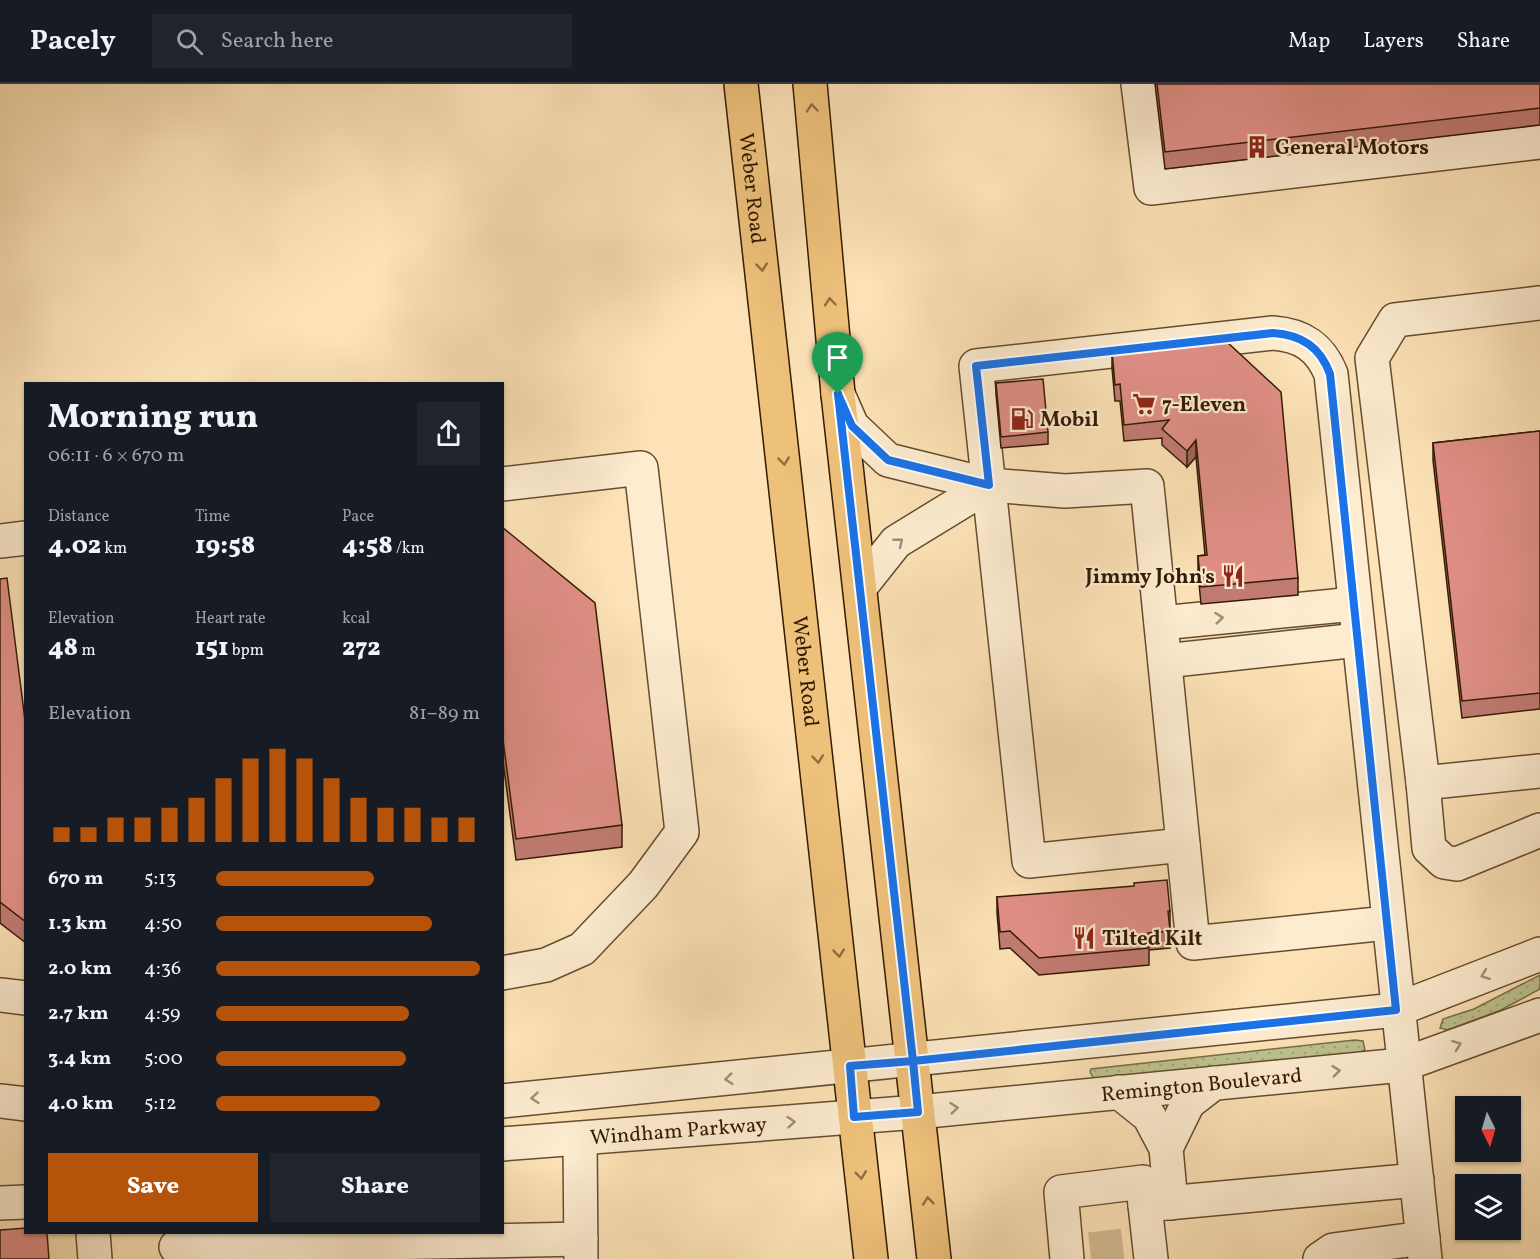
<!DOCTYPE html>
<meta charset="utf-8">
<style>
body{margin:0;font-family:Vollkorn,serif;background:#20242c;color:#f1f3f6;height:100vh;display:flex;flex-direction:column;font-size:22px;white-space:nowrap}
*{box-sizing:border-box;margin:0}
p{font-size:20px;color:#9ea1a6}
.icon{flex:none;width:33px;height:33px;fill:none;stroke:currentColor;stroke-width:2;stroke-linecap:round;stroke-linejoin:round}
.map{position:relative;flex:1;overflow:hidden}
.sheet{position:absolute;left:24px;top:298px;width:480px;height:852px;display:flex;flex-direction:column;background:#171b24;border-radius:0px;box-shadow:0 2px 4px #0004}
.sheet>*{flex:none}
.needle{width:39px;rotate:175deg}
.buttons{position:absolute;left:1455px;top:1012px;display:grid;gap:12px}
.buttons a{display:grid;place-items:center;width:66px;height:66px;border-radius:0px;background:#171b24;box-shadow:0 2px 4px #0004;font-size:30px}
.pin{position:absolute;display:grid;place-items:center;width:51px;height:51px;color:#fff;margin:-62px -26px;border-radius:50% 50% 50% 0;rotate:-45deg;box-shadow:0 0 6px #0007}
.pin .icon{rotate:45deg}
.round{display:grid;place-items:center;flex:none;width:63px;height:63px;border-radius:0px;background:#20242c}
.headline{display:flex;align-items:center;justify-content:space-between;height:102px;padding:0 24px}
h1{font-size:33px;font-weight:800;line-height:45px}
.figures{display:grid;grid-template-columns:repeat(3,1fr);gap:9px;height:102px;padding:6px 24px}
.figures div{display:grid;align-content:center}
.figures b{font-size:26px;font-weight:800}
.figures small{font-size:16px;font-weight:400}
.figures p{font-size:16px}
.chart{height:168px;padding:12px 24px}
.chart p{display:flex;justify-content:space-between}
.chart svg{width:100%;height:108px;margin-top:6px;stroke:#b45309;stroke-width:6}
.primary-button{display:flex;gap:12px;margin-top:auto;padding:12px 24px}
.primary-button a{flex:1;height:69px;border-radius:0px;background:#b45309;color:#fff;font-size:24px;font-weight:800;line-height:69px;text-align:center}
.primary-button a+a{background:#20242c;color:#f1f3f6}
ul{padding:0 24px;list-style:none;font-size:20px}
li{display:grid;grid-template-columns:96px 72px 1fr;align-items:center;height:45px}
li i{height:15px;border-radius:8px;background:#b45309}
header{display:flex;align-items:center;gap:36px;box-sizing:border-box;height:84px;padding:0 30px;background:#171b24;border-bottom:2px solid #363941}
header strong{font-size:28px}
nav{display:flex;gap:33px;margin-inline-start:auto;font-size:21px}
.search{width:420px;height:54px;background:#20242c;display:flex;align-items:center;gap:15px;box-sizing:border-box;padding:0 21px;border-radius:0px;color:#9ea1a6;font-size:22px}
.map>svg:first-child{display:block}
.grass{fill:url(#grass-dots);stroke:#796e48;stroke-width:1.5}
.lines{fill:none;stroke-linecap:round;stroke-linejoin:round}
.minor-tunnel{stroke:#d4ba92;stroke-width:33;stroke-dasharray:33 16;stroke-linecap:butt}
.minor-casing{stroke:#664c2f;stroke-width:36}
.major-casing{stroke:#341a02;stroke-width:36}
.minor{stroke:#fdecd0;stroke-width:33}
.major{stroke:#eec17b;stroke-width:33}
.wall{fill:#c17b73;stroke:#341a02;stroke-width:1.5}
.shaded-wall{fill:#9d645e;stroke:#341a02;stroke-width:1.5}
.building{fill:#e08f86;stroke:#341a02;stroke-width:1.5}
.oneway{stroke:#916e3e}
.oneway2{stroke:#a38e73}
.route-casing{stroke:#fff;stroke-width:12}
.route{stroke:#1a73e8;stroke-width:8}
.labels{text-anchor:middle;stroke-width:4.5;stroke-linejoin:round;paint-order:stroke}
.poi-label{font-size:21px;font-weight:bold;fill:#341a02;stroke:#fdecd0;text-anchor:start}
.street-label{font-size:21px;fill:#341a02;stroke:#fdecd0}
</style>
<header>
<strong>Pacely</strong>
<div class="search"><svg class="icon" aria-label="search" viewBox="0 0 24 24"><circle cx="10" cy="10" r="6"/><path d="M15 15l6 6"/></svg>Search here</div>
<nav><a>Map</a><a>Layers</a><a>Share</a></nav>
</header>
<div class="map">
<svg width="1540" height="1175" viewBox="0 0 1540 1175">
<defs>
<pattern id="grass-dots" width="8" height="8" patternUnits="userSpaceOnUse" patternTransform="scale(1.5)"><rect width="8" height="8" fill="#bec38f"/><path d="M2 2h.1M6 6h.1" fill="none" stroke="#a4a77a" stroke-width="1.8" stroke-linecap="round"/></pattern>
</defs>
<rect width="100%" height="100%" fill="#fce2b6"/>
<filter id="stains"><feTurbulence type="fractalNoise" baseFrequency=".00333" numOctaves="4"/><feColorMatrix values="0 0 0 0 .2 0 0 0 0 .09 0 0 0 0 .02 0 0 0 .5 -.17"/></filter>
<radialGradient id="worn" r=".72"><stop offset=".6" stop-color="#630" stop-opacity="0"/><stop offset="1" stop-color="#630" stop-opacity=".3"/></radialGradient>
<path class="grass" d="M1540,891V905L1501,926L1448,946L1440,944L1443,935L1474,925Z
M1355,956L1363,957L1365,966L1358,969L1094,995L1090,988L1091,985Z"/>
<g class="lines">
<path class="minor-tunnel" d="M1090,1165L1123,1161"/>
<g class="minor-casing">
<g id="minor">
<path d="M1138,0L1151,104L1540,58"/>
<path d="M1540,219L1395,236L1372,274L1423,699L1540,687"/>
<path d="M838,310L852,342L888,376L989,401L1065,407L1147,402L1193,859L1387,839"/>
<path d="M502,400L641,384L682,748L643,801L582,865L546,881L502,889"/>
<path d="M0,457L26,454"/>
<path d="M861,502L896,458L989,401"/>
<path d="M1161,539L1354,520"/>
<path d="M1165,577L1358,556"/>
<path d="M1423,699L1429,764L1444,778L1457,780L1540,746"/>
<path d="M1183,761L1029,777L976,282L1273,249C1302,251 1320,263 1331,290L1425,1175"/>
<path d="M0,911L26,914"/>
<path d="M1119,1008L1149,1032L1166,1064L1171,1119"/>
<path d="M0,1017L26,1020"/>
<path d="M502,1017L1396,926L1540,870"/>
<path d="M580,1056L581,1175"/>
<path id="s1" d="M502,1060L918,1028L1402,981L1540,931"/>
<path d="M1166,1064L1188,1019L1214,999"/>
<path d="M0,1119L26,1118"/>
<path d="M93,1149L95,1175"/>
<path d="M176,1163L581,1155"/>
<path d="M1067,1175L1061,1108L1143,1098L1145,1121"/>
<path d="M1151,1175L1145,1121L1417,1096"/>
<path d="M1320,1175L1333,1166L1423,1154"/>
</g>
</g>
<g class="major-casing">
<g id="major">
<path id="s2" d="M741,0L871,1175"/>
<path d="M810,0L838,310L934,1175"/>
</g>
</g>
<use href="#minor" class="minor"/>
<use href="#major" class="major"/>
</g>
<path class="wall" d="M1155,0H1540V41L1165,85Z
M1226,257L1298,494V511L1201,520L1198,489V472L1205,471L1196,373L1187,383L1162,361V354L1124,357L1120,317H1115L1112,284V267Z
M996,299L1048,348V360L1001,364L996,310Z
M1540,347V625L1462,634L1433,376V359Z
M502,443L622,741V763L516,776L502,670Z
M0,495L26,644V859L0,839Z
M997,813L1170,827V864L1149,866V881L1039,891L1010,864L1000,865L997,829Z"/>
<path class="shaded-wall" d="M1196,356V373L1187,383V367Z"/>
<path class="building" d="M1157,0H1540V24L1165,68Z
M1226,257L1281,308L1298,494L1201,503L1198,472L1207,471L1196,356L1187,367L1162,345L1169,336L1124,341L1120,300L1115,301L1112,267Z
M1043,295L1048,348L1001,353L996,299Z
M1540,347V609L1462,617L1433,359Z
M502,443L595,519L622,741L516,755L502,648Z
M7,494L26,644V838L0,818V495Z
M1167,796L1170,827H1168L1170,847L1148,849L1149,864L1039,874L1010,847L1000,848L997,813L1134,802V799Z
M26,1144V1149H47L49,1175H0V1146Z"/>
<defs><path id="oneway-chevron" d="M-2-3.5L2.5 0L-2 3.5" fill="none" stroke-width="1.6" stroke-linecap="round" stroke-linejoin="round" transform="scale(1.5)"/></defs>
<g class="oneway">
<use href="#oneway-chevron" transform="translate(812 24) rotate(-95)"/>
<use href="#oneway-chevron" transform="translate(762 183) rotate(84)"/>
<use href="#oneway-chevron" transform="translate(830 218) rotate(-95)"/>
<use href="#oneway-chevron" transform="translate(784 377) rotate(84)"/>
<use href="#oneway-chevron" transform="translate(818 675) rotate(84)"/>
<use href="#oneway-chevron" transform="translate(839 869) rotate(84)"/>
<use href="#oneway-chevron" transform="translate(861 1091) rotate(83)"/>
<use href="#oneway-chevron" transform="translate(928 1117) rotate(-96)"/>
</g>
<g class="oneway2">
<use href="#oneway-chevron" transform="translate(899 458) rotate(-39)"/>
<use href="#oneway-chevron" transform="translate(1219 534) rotate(-6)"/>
<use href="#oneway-chevron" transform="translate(1485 891) rotate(159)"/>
<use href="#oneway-chevron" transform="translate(1457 961) rotate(-20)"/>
<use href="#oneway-chevron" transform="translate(1336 987) rotate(-6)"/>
<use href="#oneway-chevron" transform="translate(729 995) rotate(174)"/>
<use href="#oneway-chevron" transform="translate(535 1014) rotate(175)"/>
<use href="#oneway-chevron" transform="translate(954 1024) rotate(-6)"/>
<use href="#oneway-chevron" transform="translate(791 1038) rotate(-5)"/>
</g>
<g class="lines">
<g class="route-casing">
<path id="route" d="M838,310L913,977L850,982L854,1033L918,1028L913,977L1396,926L1330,290C1320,263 1302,251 1273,249L976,282L989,401L888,376L852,342L838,310"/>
</g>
<use href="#route" class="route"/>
</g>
<defs>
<g id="building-bare" transform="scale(1.8)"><path d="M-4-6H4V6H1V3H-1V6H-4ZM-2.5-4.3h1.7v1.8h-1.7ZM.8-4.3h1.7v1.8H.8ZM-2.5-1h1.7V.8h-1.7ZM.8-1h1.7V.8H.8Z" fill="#8f2418" stroke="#fdecd0" stroke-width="2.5" paint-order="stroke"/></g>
<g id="supermarket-bare" transform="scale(1.8)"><path d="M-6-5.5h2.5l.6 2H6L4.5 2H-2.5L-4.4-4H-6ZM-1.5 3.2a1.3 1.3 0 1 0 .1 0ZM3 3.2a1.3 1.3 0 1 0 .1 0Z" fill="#8f2418" stroke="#fdecd0" stroke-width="2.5" paint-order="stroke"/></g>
<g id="fuel-bare" transform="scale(1.8)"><path d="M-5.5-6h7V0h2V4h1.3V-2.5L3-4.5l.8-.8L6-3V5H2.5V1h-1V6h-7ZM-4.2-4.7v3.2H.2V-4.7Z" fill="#8f2418" stroke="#fdecd0" stroke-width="2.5" paint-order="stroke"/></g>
<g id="restaurant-bare" transform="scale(1.8)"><path d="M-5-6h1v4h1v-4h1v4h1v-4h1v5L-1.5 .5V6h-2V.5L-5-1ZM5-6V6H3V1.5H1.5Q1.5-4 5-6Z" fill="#8f2418" stroke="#fdecd0" stroke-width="2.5" paint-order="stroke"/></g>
</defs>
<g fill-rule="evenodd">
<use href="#building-bare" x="1257" y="63"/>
<use href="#supermarket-bare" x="1144" y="320"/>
<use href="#fuel-bare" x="1022" y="335"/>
<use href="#restaurant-bare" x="1233" y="492"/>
<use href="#restaurant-bare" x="1084" y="854"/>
</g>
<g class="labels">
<g class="poi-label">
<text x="1275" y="70">General Motors</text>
<text x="1162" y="327">7-Eleven</text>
<text x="1040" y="342">Mobil</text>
<text x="1215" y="499" text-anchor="end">Jimmy John's</text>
<text x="1102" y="861">Tilted Kilt</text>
</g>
<g class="street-label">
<text dy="7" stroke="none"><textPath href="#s2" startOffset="105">Weber Road</textPath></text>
<text dy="7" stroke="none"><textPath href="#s2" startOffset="591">Weber Road</textPath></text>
<text dy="7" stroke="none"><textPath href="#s1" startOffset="702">Remington Boulevard</textPath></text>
<text dy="7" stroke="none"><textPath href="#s1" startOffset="177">Windham Parkway</textPath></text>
</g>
</g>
<rect width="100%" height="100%" filter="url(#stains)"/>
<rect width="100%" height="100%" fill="url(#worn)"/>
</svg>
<div class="buttons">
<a><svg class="needle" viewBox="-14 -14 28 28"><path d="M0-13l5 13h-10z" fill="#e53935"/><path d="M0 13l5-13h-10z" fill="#9ea1a6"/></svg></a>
<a><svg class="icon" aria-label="layers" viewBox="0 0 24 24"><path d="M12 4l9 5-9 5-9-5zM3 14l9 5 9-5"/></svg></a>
</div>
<div class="pin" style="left:838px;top:310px;background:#1e9e55"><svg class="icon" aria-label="arrive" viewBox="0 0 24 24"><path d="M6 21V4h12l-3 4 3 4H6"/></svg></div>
<section class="sheet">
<div class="headline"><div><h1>Morning run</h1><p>06:11 · 6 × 670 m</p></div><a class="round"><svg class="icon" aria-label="share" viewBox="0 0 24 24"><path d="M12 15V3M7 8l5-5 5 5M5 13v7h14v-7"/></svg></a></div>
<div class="figures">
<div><p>Distance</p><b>4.02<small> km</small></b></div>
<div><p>Time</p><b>19:58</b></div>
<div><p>Pace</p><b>4:58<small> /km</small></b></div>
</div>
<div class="figures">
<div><p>Elevation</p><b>48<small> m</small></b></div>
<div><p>Heart rate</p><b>151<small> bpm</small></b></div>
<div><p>kcal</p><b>272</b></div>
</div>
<div class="chart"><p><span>Elevation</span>81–89 m</p>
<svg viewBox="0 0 160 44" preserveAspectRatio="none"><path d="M5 44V38M15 44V38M25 44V34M35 44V34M45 44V30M55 44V26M65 44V18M75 44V10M85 44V6M95 44V10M105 44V18M115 44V26M125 44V30M135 44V30M145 44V34M155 44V34"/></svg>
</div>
<ul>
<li><b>670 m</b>5:13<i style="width:60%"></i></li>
<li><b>1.3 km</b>4:50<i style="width:82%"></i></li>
<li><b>2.0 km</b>4:36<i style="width:100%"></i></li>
<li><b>2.7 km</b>4:59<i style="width:73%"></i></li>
<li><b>3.4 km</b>5:00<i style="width:72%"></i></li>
<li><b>4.0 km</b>5:12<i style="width:62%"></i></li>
</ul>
<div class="primary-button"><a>Save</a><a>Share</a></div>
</section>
</div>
